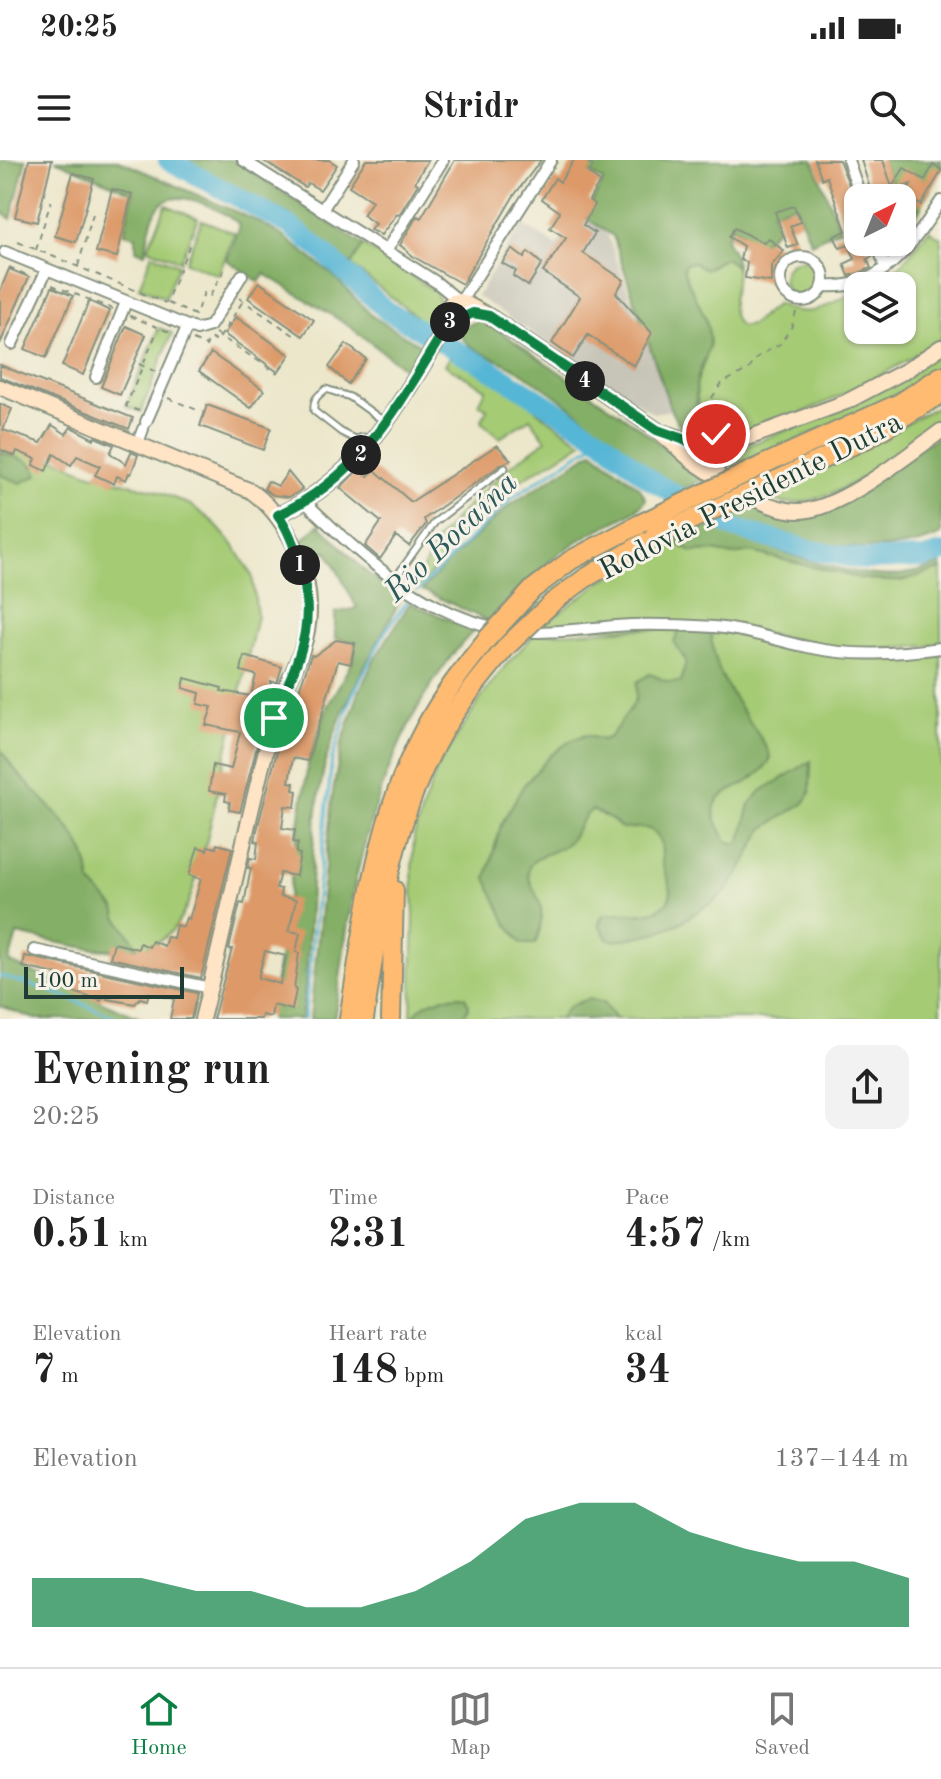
<!DOCTYPE html>
<meta charset="utf-8">
<style>
body{margin:0;font-family:"Old Standard TT",serif;background:#f2f2f2;color:#222;height:100vh;display:flex;flex-direction:column;font-size:30px;white-space:nowrap}
*{box-sizing:border-box;margin:0}
p{font-size:26px;color:#767676}
.icon{flex:none;width:44px;height:44px;fill:none;stroke:currentColor;stroke-width:2;stroke-linecap:round;stroke-linejoin:round}
.map{position:relative;height:859px;overflow:hidden}
.sheet{display:flex;flex-direction:column;background:#fff;flex:1}
.sheet>*{flex:none}
.needle{width:52px;rotate:43deg}
.buttons{position:absolute;left:844px;top:24px;display:grid;gap:16px}
.buttons a{display:grid;place-items:center;width:72px;height:72px;border-radius:16px;background:#fff;box-shadow:0 2px 6px #0004;font-size:40px}
.scale{position:absolute;left:24px;bottom:20px;width:160px;box-sizing:border-box;padding-left:8px;border:4px solid #1f3d34;border-top:0;font-size:22px;line-height:28px;white-space:nowrap;color:#1f3d34;-webkit-text-stroke:6px #f7f3e8;paint-order:stroke}
.pin{position:absolute;display:grid;place-items:center;width:68px;height:68px;color:#fff;margin:-34px;border:4px solid #fff;border-radius:50%;box-shadow:0 2px 8px #0007}
.km{position:absolute;width:40px;height:40px;margin:-20px;border-radius:50%;background:#222;color:#fff;font-size:22px;line-height:40px;text-align:center}
.round{display:grid;place-items:center;flex:none;width:84px;height:84px;border-radius:16px;background:#f2f2f2}
.summary{display:flex;align-items:center;justify-content:space-between;height:136px;padding:0 32px}
h1{font-size:44px;font-weight:700;line-height:60px}
.stats{display:grid;grid-template-columns:repeat(3,1fr);gap:12px;height:136px;padding:8px 32px}
.stats div{display:grid;align-content:center}
.stats b{font-size:40px;font-weight:700}
.stats small{font-size:22px;font-weight:400}
.stats p{font-size:22px}
.chart{height:224px;padding:16px 32px}
.chart p{display:flex;justify-content:space-between}
.chart svg{width:100%;height:144px;margin-top:8px;fill:#0b8043;opacity:.7}
.status{display:flex;justify-content:space-between;align-items:center;height:56px;padding:0 40px;background:#fff;direction:ltr}
.status svg{height:22px;fill:currentColor}
header{display:flex;justify-content:space-between;align-items:center;height:104px;padding:0 32px;background:#fff;font-size:36px;font-weight:700}
.dock{display:flex;justify-content:space-around;align-items:center;height:112px;border-top:2px solid #e0e0e0;background:#fff;font-size:22px;color:#767676}
.dock a{display:grid;justify-items:center;gap:4px}
.dock .active{color:#0b8043}
.map>svg:first-child{display:block}
.industrial{fill:#c7c5b8}
.green{fill:#a5cb75;stroke:#628454;stroke-width:2}
.forest{fill:#84af66;stroke:#52764d;stroke-width:2}
.lines{fill:none;stroke-linecap:round;stroke-linejoin:round}
.stream{stroke:#56b6d5;stroke-width:3}
.river{stroke:#56b6d5;stroke-width:20}
.building{fill:#dd9967;fill-rule:evenodd}
.service-casing{stroke:#869280;stroke-width:9}
.minor-casing{stroke:#869280;stroke-width:14}
.secondary-casing{stroke:#869280;stroke-width:18}
.motorway-casing{stroke:#869280;stroke-width:22}
.path{stroke:#869280;stroke-width:2;stroke-dasharray:6 6;stroke-linecap:butt}
.service{stroke:#fff;stroke-width:5}
.minor{stroke:#fff;stroke-width:10}
.secondary{stroke:#ffe4c6;stroke-width:14}
.motorway{stroke:#ffbb71;stroke-width:18}
.motorway-bridge-casing{stroke:#869280;stroke-width:22;stroke-linecap:butt}
.motorway-bridge{stroke:#ffbb71;stroke-width:18}
.route-casing{stroke:#fff;stroke-width:16}
.route{stroke:#0b8043;stroke-width:10}
.labels{text-anchor:middle;stroke-width:6;stroke-linejoin:round;paint-order:stroke}
.street-label{font-size:30px;fill:#1f3d34;stroke:#f7f3e8}
.water-label{font-size:32px;font-style:italic;fill:#2d5b5c;stroke:#f7f3e8}
</style>
<div class="status"><b>20:25</b><svg viewBox="0 0 49 12"><path d="M0 12V9h3v3zM5 12V6h3v6zM10 12V3h3v9zM15 12V0h3v12zM26 1h20v11H26zM47 4h2v5h-2z"/></svg></div>
<header><svg class="icon" aria-label="menu" viewBox="0 0 24 24"><path d="M4 6h16M4 12h16M4 18h16"/></svg>Stridr<svg class="icon" aria-label="search" viewBox="0 0 24 24"><circle cx="10" cy="10" r="6"/><path d="M15 15l6 6"/></svg></header>
<div class="map">
<svg width="941" height="859" viewBox="0 0 941 859">
<rect width="100%" height="100%" fill="#f7f3e8"/>
<filter id="ink" filterUnits="userSpaceOnUse"><feTurbulence type="fractalNoise" baseFrequency=".0125" numOctaves="2"/><feDisplacementMap in="SourceGraphic" scale="16" xChannelSelector="R" yChannelSelector="G"/><feConvolveMatrix kernelMatrix="1 2 1 2 8 2 1 2 1" color-interpolation-filters="sRGB"/></filter>
<filter id="wash" filterUnits="userSpaceOnUse"><feTurbulence type="fractalNoise" baseFrequency=".006" numOctaves="4" result="noise"/><feDisplacementMap in="SourceGraphic" scale="32" xChannelSelector="R" yChannelSelector="G"/><feGaussianBlur stdDeviation="1.8" result="paint"/><feColorMatrix in="noise" values="0 0 0 0 0 0 0 0 0 0 0 0 0 0 0 0 0 1.4 0 .05"/><feComposite in="paint" operator="in"/></filter>
<g filter="url(#wash)">
<rect width="100%" height="100%" fill="#ece7cb"/>
<path class="industrial" d="M578,54L607,74L672,250L653,253L477,136L522,64L557,86Z"/>
<path class="green" d="M166,45L198,58L180,101L148,88Z
M202,60L235,73L218,115L185,102Z
M929,70L941,78V177L935,183C891,212 737,299 688,269V262L698,245L696,225L710,184L706,158L687,121L683,108L685,104L693,102L701,107L710,108L718,100L725,98L735,105L737,111C735,129 725,155 741,167L751,165L777,144C811,161 826,146 858,131V170H902V126H868L900,106Z
M363,85L436,132L440,145L432,164L423,162L351,105Z
M152,94L178,105L165,138L139,127Z
M783 119a19 19 0 1 1 38 0a19 19 0 1 1-38 0Z
M159,168L172,173L141,252L126,246Z
M941,193V206C877,251 802,278 730,307L736,294L749,285L813,260Z
M456,196L516,227L538,252L582,282C557,301 527,314 502,333C469,359 445,396 419,429L415,426L436,381L459,355L509,307L546,280L530,258L500,278L481,262L487,249L479,244L486,229L445,205L450,197Z
M941,244V264C902,291 837,344 788,343C780,343 772,339 764,337L841,299Z
M0,275L88,313L157,331L191,345L212,361L235,387L252,415L257,456L205,688C196,717 189,759 164,778C126,808 44,776 0,771Z
M673,381L692,392L714,391L732,395L751,392L859,418L883,421L902,420L941,409V485L852,491L744,469L540,467L603,420Z
M642,469C675,470 708,469 741,474C812,487 867,511 941,494V859H411L414,756L412,709L414,676L424,644L438,607L483,535L506,505L535,474Z"/>
<path class="forest" d="M3,0H26L11,59L0,50V3Z
M55,0H118L259,62L283,76L334,116L372,156L422,186L407,210L346,164L265,114L259,122L227,100L239,69L238,63C220,50 174,23 157,49C149,61 148,80 145,93L136,90V76L124,73L133,33Z
M171,0H234L363,85L351,105L289,54Z
M592,0H813L840,69L811,83L795,44L772,52L778,68L760,84L732,66L726,80L734,94L737,111L735,105L725,98L705,109L693,102L685,104L683,108C690,134 712,157 709,185C708,197 699,208 697,221C693,242 703,242 689,262L690,271L680,266L672,253L613,76L584,57L603,21L586,11Z
M882,0H941V10L910,67L902,48V38H898Z
M482,159L635,264L704,319L678,331C622,291 572,242 512,207C495,197 471,192 460,175L462,168Z
M941,275V375C878,405 786,378 724,358L746,346L798,355Z
M593,291L639,327L646,339C639,354 603,366 588,375C549,397 519,429 488,461L422,430L450,400L509,346Z
M0,292C15,298 33,298 38,315L21,323L0,315Z
M710,363C753,383 853,421 899,415C913,413 928,409 941,404V409L902,421H883L859,418L751,392L732,395L714,391L692,392L673,381Z
M319,364L365,411L401,439C373,492 340,545 325,604C306,686 314,776 301,859H270L308,604L327,547L353,500L356,482L335,478V453L357,448L327,391L304,397L298,385Z
M410,443L474,470C412,535 377,628 357,714C346,762 342,811 334,859H310L332,638L341,586L359,532L374,500Z
M679,470L711,471C711,519 747,552 769,592L770,600C746,640 689,624 727,681L736,684L741,680L750,644L761,631L811,601L810,634L804,643L763,669L738,715L723,735L678,764L655,773L615,781L607,779L599,764L602,756C621,748 646,760 663,746C679,733 666,720 663,706C660,693 666,681 653,671C644,665 633,669 622,669L612,660L592,650C579,658 578,675 566,684C556,692 541,694 533,702C519,714 540,734 541,748C542,760 540,773 535,784H522L506,762L486,718L501,665L523,626L551,595L570,581L586,575L602,580L610,577L633,545L636,538L637,522L650,514L668,522H681L686,501L674,483Z
M0,588C24,633 91,667 90,722L115,748L117,757L138,787C98,794 56,782 17,774L9,802L142,859H35L0,846Z
M460,836L465,837L469,845L463,859H412C421,841 441,837 460,836Z
M588,839L603,843L615,859H560C564,847 576,843 588,839Z"/>
<g class="lines">
<path class="stream" d="M417,431L512,338L601,279
M0,816L51,831L119,859
M304,859L332,599L351,538L385,472L411,436"/>
<path class="river" d="M168,0L289,65L322,91L387,151L495,212L601,279L652,321L733,368L807,389L864,400L924,398L941,393"/>
</g>
<g id="blocks">
<path class="building" d="M29,0H52L37,62L15,57Z
M262,0H329L337,5L320,30L308,23L305,27Z
M366,0H428L415,22L418,24L399,55L397,54L381,75L370,70L375,64L363,55L372,41L349,26Z
M455,0H541L513,37L462,124L414,97L400,85L417,56L421,58Z
M574,0H585L593,6L589,14L600,22L589,40L595,45L583,65L595,73L583,93L624,120L616,133L652,173L634,206L588,175L573,198L552,183L580,137L543,112L566,78L550,68L560,52L542,39L555,18L560,22Z
M815,0H839L858,47V82H865L872,97L867,99L871,108L859,113L849,116L844,104L855,99L849,85L840,88L834,76L846,71L827,17L822,19Z
M861,0H883L892,27L904,8L925,20L933,5L941,9V12L921,45L905,37L911,24L883,35L884,38H873Z
M73,13L94,19L76,82L55,76Z
M112,29L132,34L117,97L96,92Z
M794,46L801,62L790,66L798,85L788,88L775,52Z
M734,68L764,83L768,78L784,91L771,106V122L745,118L747,102L740,100L743,86L729,77Z
M512,89L524,98L528,92L542,104L528,126L513,116L516,111L502,103Z
M9,109L29,117L0,184V131Z
M259,122L314,160L303,176L248,138Z
M52,127L73,136L46,198L25,189Z
M89,141L110,151L83,215L62,206Z
M236,157L290,195L278,212L224,174Z
M126,166L146,175L120,235L101,227Z
M346,184L366,199L348,224L329,207Z
M211,193L264,230L251,248L199,211Z
M0,205L133,258L129,269L0,217Z
M0,244L12,249L3,270L41,283L52,265L66,274L71,267L94,279L95,277L114,285L110,293L126,304L131,292L138,295L131,314L129,313L126,320L117,316L114,324L95,315L100,306L77,296L71,305L54,294L46,311L33,305L36,299L17,291L15,296L3,291L0,289Z
M207,245L271,268L263,290L200,266Z
M497,285L511,300L502,304L424,359L426,364L409,386L396,376L380,399L365,386L381,362L340,328L358,310L368,316L375,310L411,342Z
M288,312L302,329L298,332L289,337L273,335L264,329L268,321L278,326Z
M336,480L355,483L351,504L338,501L308,601L293,598L289,622L294,623L293,630L297,631L295,647L285,646L282,668L295,670L293,682L298,683L296,693L300,694L296,716L280,713L276,728L281,729L280,736L296,740L289,771L300,773L296,792L299,793L294,829L296,830L292,850L273,845L271,857L262,855L261,859H213L232,789H229L240,743L244,744L251,708H248L250,698L256,699L258,682L255,681L257,670L287,552L289,547L293,548L311,495L314,496ZM265,791L286,796L280,824L258,818Z
M244,496L282,507L277,523L271,521L266,551L240,652L229,650L230,642L225,641L226,634L209,631L213,605L231,609L240,572L206,565L212,547L198,544L200,533L183,528L185,518L222,528L221,531L251,536L256,515L241,511Z
M217,684L232,688L201,818L110,798L114,783L138,789L140,783L149,787L152,781L164,786L167,777L173,778L176,765L183,767L186,758L189,759L196,737L201,719L189,715L198,687L207,690L208,686L216,688Z
M25,796L197,833L191,859H170L174,839L149,833L147,840L140,838L135,844L102,838L101,841L73,832L75,828L61,824L62,821L55,819L56,814L23,807Z"/>
</g>
</g>
<g filter="url(#ink)">
<use href="#blocks" fill-opacity="0" stroke="#869280" stroke-width="2"/>
<g class="lines">
<g class="service-casing">
<path id="service" d="M370,280L364,277L355,279L341,272L314,251C313,239 317,236 326,229L350,237L385,262
M394,420L435,362L505,308"/>
</g>
<g class="minor-casing">
<path id="minor" d="M243,0L436,122L458,140
M848,0L861,38
M322,50L354,0
M877,82L885,107
M386,91L443,0
M5,92L197,170L210,166L242,115
M780 119a22 22 0 1 1 44 0a22 22 0 1 1-44 0Z
M823,126C882,131 912,85 941,41
M461,141L551,0
M12,184L47,109
M96,217L126,142
M146,262L187,167
M138,283L143,269
M305,342C364,398 424,456 507,470C543,475 581,469 616,466C647,463 682,465 714,467C746,469 777,481 808,487C853,497 896,494 941,488
M34,790L210,828"/>
</g>
<g class="secondary-casing">
<path id="secondary" d="M448 150a9 9 0 1 1 18 0a9 9 0 1 1-18 0Z
M463,142L489,156L657,270L691,300L722,321
M0,227L251,331C288,358 310,407 309,453C308,493 283,525 273,563C247,661 227,760 202,859
M666,273L696,283L729,285L846,242L907,210L941,187
M722,322L717,313L716,302L729,285
M740,332C759,341 779,351 800,351C840,350 908,295 941,271
M278,355C367,314 402,237 452,158"/>
</g>
<g class="motorway-casing">
<path id="motorway" d="M765,304L900,243L941,216
M788,315L868,278L941,234
M533,429L571,400L640,364
M553,442L584,419L654,377
M349,859C365,760 376,660 424,570C441,537 464,508 487,479
M364,859C379,759 392,659 443,571C461,541 484,514 506,487
M391,859L394,730"/>
</g>
<path class="path" d="M18,82L166,143L191,81
M36,90L51,41
M78,106L93,54
M9,107L31,117
M52,125L113,149
M239,138L298,178
M168,143L195,155L204,133L210,136L225,108
M130,156L172,173
M215,173L277,213
M193,180L206,186L210,178L217,182L243,141
M139,204L156,212
M168,238L202,252
M139,251L126,246L158,169
M713,271L716,267L728,265L731,260L724,252L709,248V242L722,223L749,209L759,196L780,184L792,166L799,141"/>
<use href="#service" class="service"/>
<use href="#minor" class="minor"/>
<use href="#secondary" class="secondary"/>
<use href="#motorway" class="motorway"/>
<g class="motorway-bridge-casing">
<path id="motorway-bridge" d="M640,364L765,304
M654,377L788,315
M487,479L533,429
M506,487L553,442"/>
</g>
<use href="#motorway-bridge" class="motorway-bridge"/>
</g>
</g>
<g class="lines" filter="url(#ink)">
<g class="route-casing">
<path id="route" d="M274,558C298,499 319,466 299,401C294,385 288,368 278,355C367,314 402,237 452,158L460,159L473,153L489,156L657,270L688,281L729,285L716,274"/>
</g>
<use href="#route" class="route"/>
</g>
<g class="labels">
<g class="street-label">
<text transform="translate(750 335) rotate(-27)" y="10">Rodovia Presidente Dutra</text>
</g>
<g class="water-label">
<text transform="translate(450 376) rotate(-44)" y="11">Rio Bocaína</text>
</g>
</g>
</svg>
<div class="buttons">
<a><svg class="needle" viewBox="-14 -14 28 28"><path d="M0-13l5 13h-10z" fill="#e53935"/><path d="M0 13l5-13h-10z" fill="#767676"/></svg></a>
<a><svg class="icon" aria-label="layers" viewBox="0 0 24 24"><path d="M12 4l9 5-9 5-9-5zM3 14l9 5 9-5"/></svg></a>
</div>
<div class="scale">100 m</div>
<div class="pin" style="left:274px;top:558px;background:#1e9e55"><svg class="icon" aria-label="arrive" viewBox="0 0 24 24"><path d="M6 21V4h12l-3 4 3 4H6"/></svg></div>
<div class="pin" style="left:716px;top:274px;background:#d93025"><svg class="icon" aria-label="check" viewBox="0 0 24 24"><path d="M5 12l5 5 9-10"/></svg></div>
<b class="km" style="left:300px;top:405px">1</b>
<b class="km" style="left:361px;top:295px">2</b>
<b class="km" style="left:450px;top:162px">3</b>
<b class="km" style="left:585px;top:221px">4</b>
</div>
<section class="sheet">
<div class="summary"><div><h1>Evening run</h1><p>20:25</p></div><a class="round"><svg class="icon" aria-label="share" viewBox="0 0 24 24"><path d="M12 15V3M7 8l5-5 5 5M5 13v7h14v-7"/></svg></a></div>
<div class="stats">
<div><p>Distance</p><b>0.51<small> km</small></b></div>
<div><p>Time</p><b>2:31</b></div>
<div><p>Pace</p><b>4:57<small> /km</small></b></div>
</div>
<div class="stats">
<div><p>Elevation</p><b>7<small> m</small></b></div>
<div><p>Heart rate</p><b>148<small> bpm</small></b></div>
<div><p>kcal</p><b>34</b></div>
</div>
<div class="chart"><p><span>Elevation</span>137–144 m</p>
<svg viewBox="0 0 160 44" preserveAspectRatio="none"><path d="M0 44V29L10 29L20 29L30 33L40 33L50 38L60 38L70 33L80 24L90 11L100 6L110 6L120 15L130 20L140 24L150 24L160 29V44z"/></svg>
</div>
</section>
<nav class="dock">
<a class="active"><svg class="icon" aria-label="home" viewBox="0 0 24 24"><path d="M3 11l9-7 9 7M6 9v11h12V9"/></svg>Home</a>
<a><svg class="icon" aria-label="map" viewBox="0 0 24 24"><path d="M3 6l6-2 6 2 6-2v14l-6 2-6-2-6 2zM9 4v14M15 6v14"/></svg>Map</a>
<a><svg class="icon" aria-label="saved" viewBox="0 0 24 24"><path d="M7 4h10v16l-5-4-5 4z"/></svg>Saved</a>
</nav>
